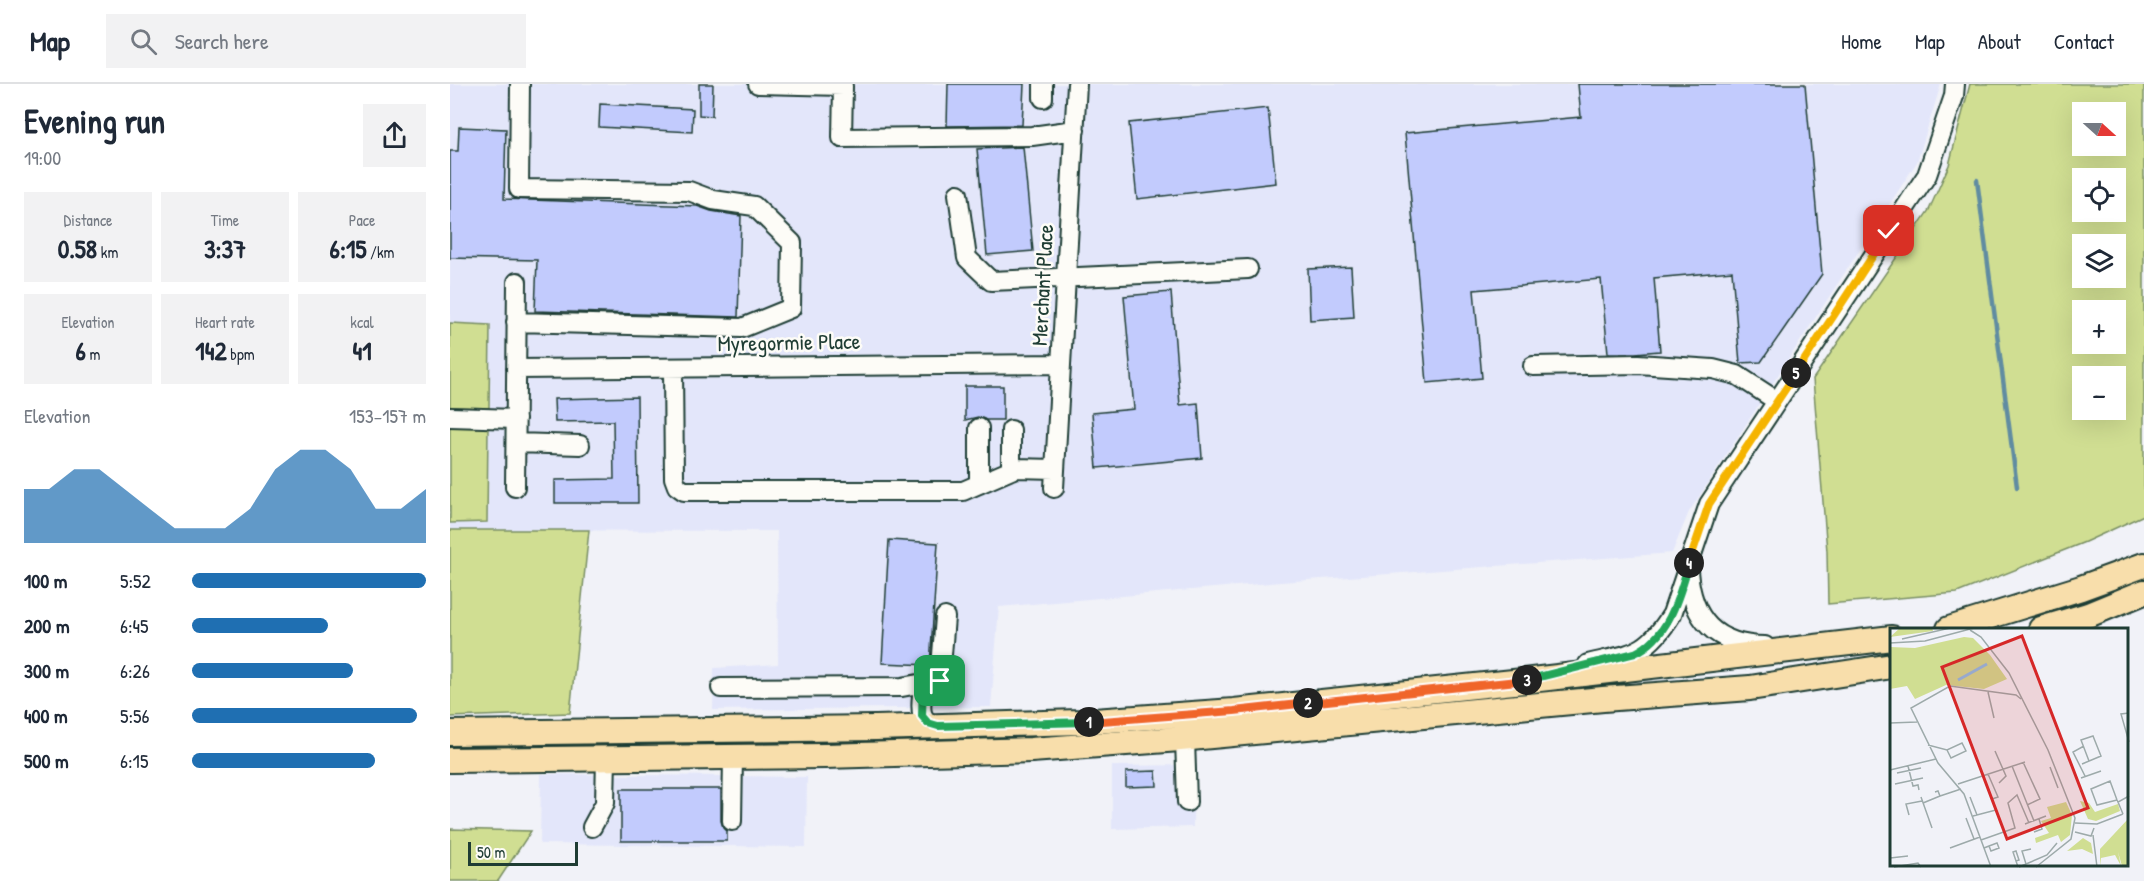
<!DOCTYPE html>
<meta charset="utf-8">
<style>
body{margin:0;font-family:"Patrick Hand",sans-serif;background:#f2f2f3;color:#1f2937;height:100vh;display:flex;flex-direction:column;font-size:22px;white-space:nowrap}
*{box-sizing:border-box;margin:0}
p{font-size:20px;color:#747a83}
.icon{flex:none;width:33px;height:33px;fill:none;stroke:currentColor;stroke-width:2;stroke-linecap:round;stroke-linejoin:round}
.map{position:relative;flex:1;overflow:hidden}
.drawer{display:flex;flex-direction:column;background:#fff;width:450px}
.drawer>*{flex:none}
.needle{width:39px;rotate:111deg}
.fabs{position:absolute;left:1622px;top:18px;display:grid;gap:12px}
.fabs a{display:grid;place-items:center;width:54px;height:54px;border-radius:0px;background:#fff;box-shadow:0 6px 24px #0002;font-size:30px}
.scale{position:absolute;left:18px;bottom:15px;width:110px;box-sizing:border-box;padding-left:6px;border:3px solid #1f3d34;border-top:0;font-size:16px;line-height:21px;white-space:nowrap;color:#1f3d34;-webkit-text-stroke:4px #fdfcf7;paint-order:stroke}
.pin{position:absolute;display:grid;place-items:center;width:51px;height:51px;color:#fff;margin:-26px;border-radius:12px;box-shadow:0 3px 9px #0006}
.km{position:absolute;width:30px;height:30px;margin:-15px;border-radius:50%;background:#222;color:#fff;font-size:16px;line-height:30px;text-align:center}
.round{display:grid;place-items:center;flex:none;width:63px;height:63px;border-radius:0px;background:#f2f2f3}
.overview{display:flex;align-items:center;justify-content:space-between;height:102px;padding:0 24px}
h1{font-size:33px;font-weight:700;line-height:45px}
.figures{display:grid;grid-template-columns:repeat(3,1fr);gap:9px;height:102px;padding:6px 24px}
.figures div{display:grid;align-content:center;border-radius:0px;background:#f2f2f3;text-align:center}
.figures b{font-size:26px;font-weight:700}
.figures small{font-size:16px;font-weight:400}
.figures p{font-size:16px}
.chart{height:168px;padding:12px 24px}
.chart p{display:flex;justify-content:space-between}
.chart svg{width:100%;height:108px;margin-top:6px;fill:#1f6fb2;opacity:.7}
ul{padding:0 24px;list-style:none;font-size:20px}
li{display:grid;grid-template-columns:96px 72px 1fr;align-items:center;height:45px}
li i{height:15px;border-radius:8px;background:#1f6fb2}
header{display:flex;align-items:center;gap:36px;box-sizing:border-box;height:84px;padding:0 30px;background:#fff;border-bottom:2px solid #e0e1e3}
header strong{font-size:28px}
nav{display:flex;gap:33px;margin-inline-start:auto;font-size:21px}
.search{width:420px;height:54px;background:#f2f2f3;display:flex;align-items:center;gap:15px;box-sizing:border-box;padding:0 21px;border-radius:0px;color:#747a83;font-size:22px}
main{display:flex;flex:1;min-height:0}
.map>svg:first-child{display:block}
.built{fill:#e3e6fa}
.green{fill:#d0de92;stroke:#788e63;stroke-width:1.5;fill-rule:evenodd}
.lines{fill:none;stroke-linecap:round;stroke-linejoin:round}
.stream{stroke:#618ca1;stroke-width:4.5}
.building{fill:#c2cbfd;stroke:#1f3d34;stroke-width:1.5}
.minor-casing{stroke:#1f3d34;stroke-width:22}
.major-casing{stroke:#1f3d34;stroke-width:28}
.minor{stroke:#fdfcf7;stroke-width:18}
.major{stroke:#f8deab;stroke-width:24}
.split-1-casing{stroke:#fff;stroke-width:12}
.split-2-casing{stroke:#fff;stroke-width:12}
.split-3-casing{stroke:#fff;stroke-width:12}
.split-4-casing{stroke:#fff;stroke-width:12}
.split-5-casing{stroke:#fff;stroke-width:12}
.split-6-casing{stroke:#fff;stroke-width:12}
.split-1{stroke:#22a559;stroke-width:8}
.split-2{stroke:#f0652b;stroke-width:8}
.split-3{stroke:#f0652b;stroke-width:8}
.split-4{stroke:#22a559;stroke-width:8}
.split-5{stroke:#f5b400;stroke-width:8}
.split-6{stroke:#f5b400;stroke-width:8}
.labels{text-anchor:middle;stroke-width:5;stroke-linejoin:round;paint-order:stroke}
.street-label{font-size:22px;fill:#1f3d34;stroke:#fdfcf7}
.inset-river{fill:none;stroke:#8dc0ea;stroke-width:3}
.inset-road{fill:none;stroke:#9daaaa;stroke-width:1.5}
.view{fill:#d62828;fill-opacity:0.15;stroke:#d62828;stroke-width:3}
.inset-edge{fill:none;stroke:#1f3d34;stroke-width:3}
</style>
<header>
<strong>Map</strong>
<div class="search"><svg class="icon" aria-label="search" viewBox="0 0 24 24"><circle cx="10" cy="10" r="6"/><path d="M15 15l6 6"/></svg>Search here</div>
<nav><a>Home</a><a>Map</a><a>About</a><a>Contact</a></nav>
</header>
<main>
<section class="drawer">
<div class="overview"><div><h1>Evening run</h1><p>19:00</p></div><a class="round"><svg class="icon" aria-label="share" viewBox="0 0 24 24"><path d="M12 15V3M7 8l5-5 5 5M5 13v7h14v-7"/></svg></a></div>
<div class="figures">
<div><p>Distance</p><b>0.58<small> km</small></b></div>
<div><p>Time</p><b>3:37</b></div>
<div><p>Pace</p><b>6:15<small> /km</small></b></div>
</div>
<div class="figures">
<div><p>Elevation</p><b>6<small> m</small></b></div>
<div><p>Heart rate</p><b>142<small> bpm</small></b></div>
<div><p>kcal</p><b>41</b></div>
</div>
<div class="chart"><p><span>Elevation</span>153–157 m</p>
<svg viewBox="0 0 160 44" preserveAspectRatio="none"><path d="M0 44V22L10 22L20 14L30 14L40 22L50 30L60 38L70 38L80 38L90 30L100 14L110 6L120 6L130 14L140 30L150 30L160 22V44z"/></svg>
</div>
<ul>
<li><b>100 m</b>5:52<i style="width:100%"></i></li>
<li><b>200 m</b>6:45<i style="width:58%"></i></li>
<li><b>300 m</b>6:26<i style="width:69%"></i></li>
<li><b>400 m</b>5:56<i style="width:96%"></i></li>
<li><b>500 m</b>6:15<i style="width:78%"></i></li>
</ul>
</section>
<div class="map">
<svg width="1694" height="797" viewBox="0 0 1694 797">
<rect width="100%" height="100%" fill="#f1f2f8"/>
<filter id="ink" filterUnits="userSpaceOnUse"><feTurbulence type="fractalNoise" baseFrequency=".0167" numOctaves="2"/><feDisplacementMap in="SourceGraphic" scale="12" xChannelSelector="R" yChannelSelector="G"/><feConvolveMatrix kernelMatrix="1 2 1 2 8 2 1 2 1" color-interpolation-filters="sRGB"/></filter>
<g filter="url(#ink)">
<path class="built" d="M0,0H1491L1467,78L1239,428L1222,469L831,498L549,523L541,623L263,626L264,584L328,580L327,447L0,446Z
M744,681L743,743L662,745V682Z
M91,690L357,693L356,763L90,760Z"/>
<path class="green" d="M1520,0H1694V431L1635,458L1507,509L1378,520L1377,467L1363,295L1479,126L1499,81ZM1632,28H1665V62H1632ZM1632,94H1665V128H1632ZM1665,160V194H1632V160ZM1665,226V260H1632V226ZM1665,292V326H1632V292Z
M0,239L40,241L39,324L0,323Z
M0,342L38,343L37,438L0,439Z
M0,446H139L120,629L0,633Z
M0,745L81,747L48,797H0Z"/>
<g class="lines">
<path class="stream" d="M1527,96L1567,403"/>
</g>
<path class="building" d="M249,0H263L262,32L249,31Z
M498,0H574L572,41L497,42Z
M1128,0H1355L1372,190L1311,278L1290,279L1282,187L1204,194L1210,267L1185,269H1158L1151,195L1024,206L1032,294L977,299L955,49L1131,33Z
M150,20L243,25L242,48L149,43Z
M818,24L826,99L687,115L679,39Z
M9,43L56,45L54,115L247,122L261,127L291,132L288,233L85,227L87,176L0,174V67H8Z
M573,63L583,167L537,171L527,65Z
M901,183L904,233L860,236L858,185Z
M721,208L730,321L748,319L752,374L647,384L642,329L684,325L674,212Z
M515,302H553V336H536L528,333L515,336Z
M187,313L188,419H105V396L164,395L163,337L105,338L104,315Z
M439,456L488,459L480,581L432,579Z
M706,687L707,702L676,703V688Z
M171,705H271V737L273,743L277,747V757H171Z"/>
<g class="lines">
<g class="minor-casing">
<path id="minor" d="M308,0L393,2L392,54L582,52L625,46
M593,14V0
M508,110L517,174L541,197L798,185
M66,238L292,244L341,224L342,159L304,122L263,116L239,107L69,105L70,0
M1083,282L1188,280L1263,285L1287,291L1327,317
M223,284L224,394L227,402L234,407H513L566,384L605,385
M66,285L611,280
M0,333L66,335
M529,344V400
M561,346V386
M66,359L130,361
M65,403L67,198
M604,404L627,0
M1238,487C1242,536 1265,561 1315,562
M1138,580C1182,569 1196,572 1222,530L1259,420L1477,91L1504,12L1505,0
M473,601C472,619 465,637 488,642
M271,604L452,603L490,596L495,533
M735,655L737,718
M282,737L283,672
M142,743L155,719L156,673"/>
</g>
<g class="major-casing">
<path id="major" d="M1499,545L1631,504L1694,481
M1591,545L1638,531L1694,508
M0,649L426,644L630,638L784,627L1073,597L1442,554
M0,676L375,672L581,666L730,655L1153,615L1300,604L1442,582"/>
</g>
<use href="#minor" class="minor"/>
<use href="#major" class="major"/>
</g>
</g>
<g class="lines" filter="url(#ink)">
<g class="split-1-casing">
<path id="split-1" d="M490,597L473,601L472,632L478,639L488,642L639,638"/>
</g>
<g class="split-2-casing">
<path id="split-2" d="M639,638L784,627L858,619"/>
</g>
<g class="split-3-casing">
<path id="split-3" d="M858,619L1077,596"/>
</g>
<g class="split-4-casing">
<path id="split-4" d="M1077,596L1185,569C1219,553 1229,513 1239,479"/>
</g>
<g class="split-5-casing">
<path id="split-5" d="M1239,479L1259,420L1346,289"/>
</g>
<g class="split-6-casing">
<path id="split-6" d="M1346,289L1439,147"/>
</g>
<use href="#split-1" class="split-1"/>
<use href="#split-2" class="split-2"/>
<use href="#split-3" class="split-3"/>
<use href="#split-4" class="split-4"/>
<use href="#split-5" class="split-5"/>
<use href="#split-6" class="split-6"/>
</g>
<g class="labels">
<g class="street-label">
<text transform="translate(592 201) rotate(-87)" y="8">Merchant Place</text>
<text transform="translate(339 258) rotate(-1)" y="8">Myregormie Place</text>
</g>
</g>
<g transform="translate(1440 544)">
<rect width="238" height="238" fill="#f1f2f8"/>
<path d="M10,0H42L43,3L0,9ZM74,9L83,10L100,27L117,51L94,61L56,57L25,71L17,58L0,61V19L25,20ZM190,173L199,175L205,184L228,176L230,183L206,193L198,191ZM176,174L182,187L180,207L171,214L168,207L146,215L145,210L159,205L151,193L161,190L157,179ZM238,191V238H232L228,224L231,238L225,227L211,230L210,238V221ZM193,210L201,215L203,226L192,221L177,223Z" fill="#d0de92"/>
<path class="inset-river" d="M68,52L97,36"/>
<path class="inset-road" d="M80,2L91,9L119,45L158,122L185,190L181,211L146,239M12,11L60,0M0,15L35,13L84,0M98,64L104,90M239,85L231,86L239,114M0,95L27,94M38,117L57,122L72,115L76,123L61,130L57,122M194,118L183,124L195,148M105,123L116,148L109,155M133,134L150,171L137,177M192,136L211,128L203,108L191,112L199,133M18,138L23,158L28,157L29,162M122,138L144,193M160,139L168,160M0,142L46,131M7,145L31,140M191,150L211,143M5,156L33,150M68,156L135,134M45,164L48,163L50,168L71,161M31,169L42,200M80,169L87,187M227,172L207,177L201,161L220,153L227,172L228,174M33,175L50,168M233,186L228,174L239,168M19,187L16,176L32,173M83,188L106,182L102,171L108,169L98,146M76,190L84,211M185,195L207,196L233,186M135,196L156,188M144,204L152,201L149,191M185,204L201,208L204,200M203,207L207,239M91,212L125,200L118,175L127,167L139,195M60,220L90,209M94,220L99,218L107,215L109,220L101,223L99,218M0,230L18,228M126,233L129,232L126,223L123,224L128,239M136,236L132,223L141,221M4,239L28,235L31,239M101,239L74,166L48,135L21,80L60,58L126,67L131,71M129,239L157,227L167,215"/>
<path class="view" d="M132,8L198,180L117,211L52,39Z"/>
<rect width="238" height="238" class="inset-edge"/>
</g>
</svg>
<div class="fabs">
<a><svg class="needle" viewBox="-14 -14 28 28"><path d="M0-13l5 13h-10z" fill="#e53935"/><path d="M0 13l5-13h-10z" fill="#747a83"/></svg></a>
<a><svg class="icon" aria-label="locate" viewBox="0 0 24 24"><circle cx="12" cy="12" r="6"/><path d="M12 2v4M12 18v4M2 12h4M18 12h4"/></svg></a>
<a><svg class="icon" aria-label="layers" viewBox="0 0 24 24"><path d="M12 4l9 5-9 5-9-5zM3 14l9 5 9-5"/></svg></a>
<a>+</a>
<a>−</a>
</div>
<div class="scale">50 m</div>
<div class="pin" style="left:490px;top:597px;background:#1e9e55"><svg class="icon" aria-label="arrive" viewBox="0 0 24 24"><path d="M6 21V4h12l-3 4 3 4H6"/></svg></div>
<div class="pin" style="left:1439px;top:147px;background:#d93025"><svg class="icon" aria-label="check" viewBox="0 0 24 24"><path d="M5 12l5 5 9-10"/></svg></div>
<b class="km" style="left:639px;top:638px">1</b>
<b class="km" style="left:858px;top:619px">2</b>
<b class="km" style="left:1077px;top:596px">3</b>
<b class="km" style="left:1239px;top:479px">4</b>
<b class="km" style="left:1346px;top:289px">5</b>
</div>
</main>
